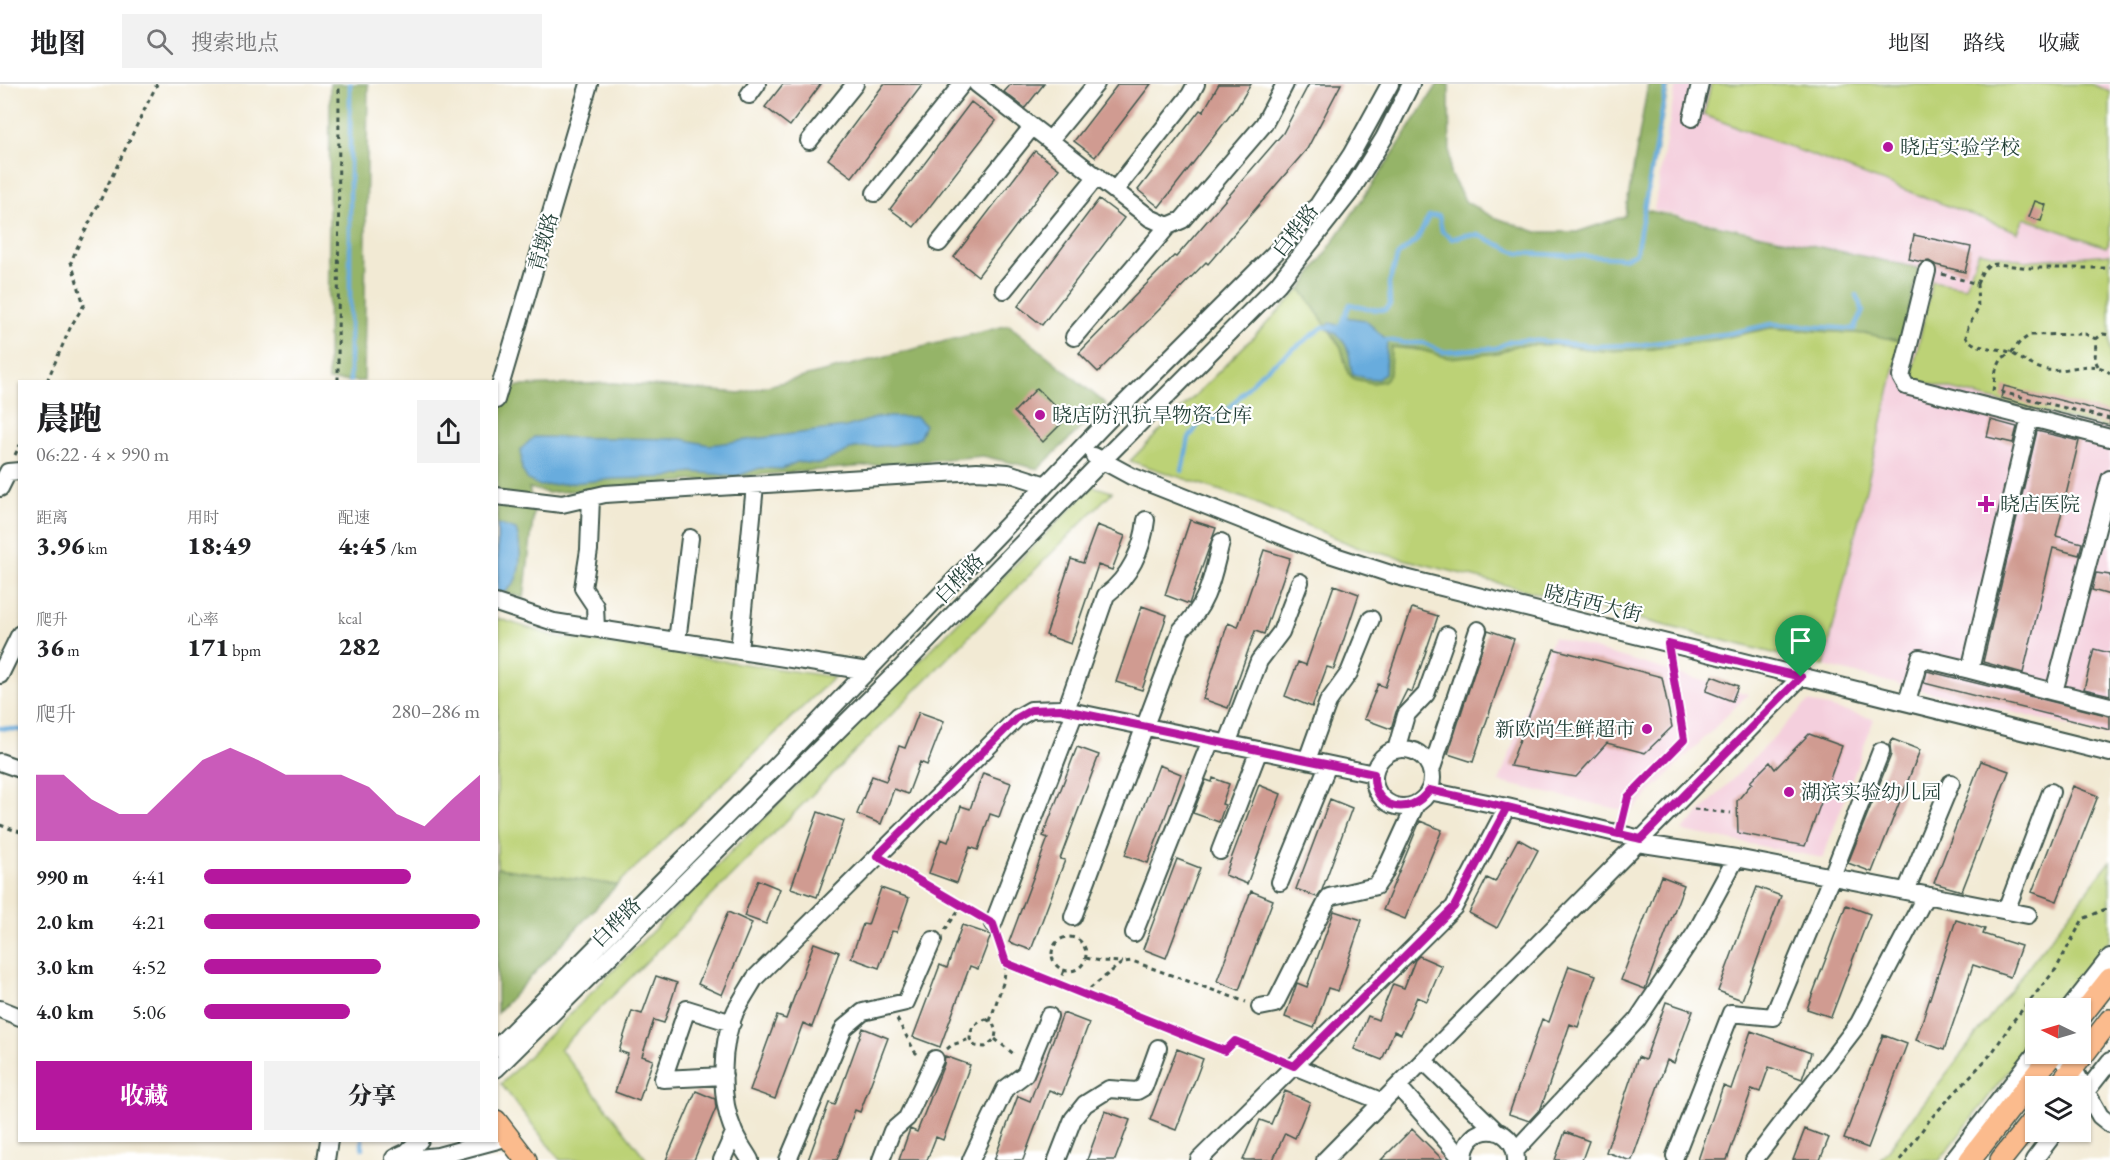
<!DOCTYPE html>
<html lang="zh">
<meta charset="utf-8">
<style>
body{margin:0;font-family:"EB Garamond","Noto Serif SC",serif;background:#f2f2f2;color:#202124;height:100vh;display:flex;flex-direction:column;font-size:22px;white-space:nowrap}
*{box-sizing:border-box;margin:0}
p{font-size:20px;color:#757577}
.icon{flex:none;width:33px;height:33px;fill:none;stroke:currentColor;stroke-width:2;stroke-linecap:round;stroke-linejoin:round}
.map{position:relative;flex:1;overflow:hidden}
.details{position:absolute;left:18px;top:296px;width:480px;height:762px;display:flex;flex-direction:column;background:#fff;border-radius:0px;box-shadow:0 2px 4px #0004}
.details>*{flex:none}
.needle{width:39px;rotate:275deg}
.fabs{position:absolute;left:2025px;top:914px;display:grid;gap:12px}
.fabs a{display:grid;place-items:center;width:66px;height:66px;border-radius:0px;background:#fff;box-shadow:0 2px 4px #0004;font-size:30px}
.pin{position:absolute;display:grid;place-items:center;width:51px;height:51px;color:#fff;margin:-62px -26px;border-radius:50% 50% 50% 0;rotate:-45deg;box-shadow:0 0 6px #0007}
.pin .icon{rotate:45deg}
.round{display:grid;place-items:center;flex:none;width:63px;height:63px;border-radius:0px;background:#f2f2f2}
.headline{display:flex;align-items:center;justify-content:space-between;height:102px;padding:0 18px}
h1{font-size:33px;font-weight:800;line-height:45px}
.metrics{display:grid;grid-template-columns:repeat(3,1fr);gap:9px;height:102px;padding:6px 18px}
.metrics div{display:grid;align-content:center}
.metrics b{font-size:26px;font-weight:800}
.metrics small{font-size:16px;font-weight:400}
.metrics p{font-size:16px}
.chart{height:168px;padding:12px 18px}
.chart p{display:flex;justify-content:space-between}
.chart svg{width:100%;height:108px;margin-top:6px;fill:#b5179e;opacity:.7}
.primary-button{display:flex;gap:12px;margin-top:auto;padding:12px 18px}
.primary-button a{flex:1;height:69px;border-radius:0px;background:#b5179e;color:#fff;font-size:24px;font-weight:800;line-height:69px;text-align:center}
.primary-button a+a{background:#f2f2f2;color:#202124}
ul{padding:0 18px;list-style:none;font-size:20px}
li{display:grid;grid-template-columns:96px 72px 1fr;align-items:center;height:45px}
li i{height:15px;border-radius:8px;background:#b5179e}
header{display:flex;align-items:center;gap:36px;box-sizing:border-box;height:84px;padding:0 30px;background:#fff;border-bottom:2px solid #e0e0e0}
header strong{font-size:28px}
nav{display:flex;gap:33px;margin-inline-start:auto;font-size:21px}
.search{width:420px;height:54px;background:#f2f2f2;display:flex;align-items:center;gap:15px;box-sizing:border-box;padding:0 21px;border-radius:0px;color:#757577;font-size:22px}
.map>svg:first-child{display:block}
.built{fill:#f4cfdd}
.green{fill:#bcd276;stroke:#6e8855;stroke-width:1.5}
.forest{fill:#95b467;stroke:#5a784e;stroke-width:1.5}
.water{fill:#68acdd;stroke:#447488;stroke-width:1.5}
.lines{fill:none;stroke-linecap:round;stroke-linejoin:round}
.stream{stroke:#68acdd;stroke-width:4.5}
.building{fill:#d09b91}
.minor-casing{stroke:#3f574c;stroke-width:20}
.major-casing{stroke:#3f574c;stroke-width:24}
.path{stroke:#3f574c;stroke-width:3;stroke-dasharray:4.5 4.5;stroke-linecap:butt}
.minor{stroke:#fff;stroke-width:16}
.major{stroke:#fbbb8d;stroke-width:21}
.route-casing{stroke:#fff;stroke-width:12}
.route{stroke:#b5179e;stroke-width:8}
.poi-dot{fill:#b5179e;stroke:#fff;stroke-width:2}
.labels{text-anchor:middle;stroke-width:4.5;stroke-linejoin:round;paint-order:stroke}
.poi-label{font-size:20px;fill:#1f3d34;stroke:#fff;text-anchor:start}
.street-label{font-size:20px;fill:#1f3d34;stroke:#fff}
</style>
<header>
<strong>地图</strong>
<div class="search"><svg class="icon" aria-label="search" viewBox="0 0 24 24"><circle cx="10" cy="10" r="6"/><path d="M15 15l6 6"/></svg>搜索地点</div>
<nav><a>地图</a><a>路线</a><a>收藏</a></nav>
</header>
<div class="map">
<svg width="2110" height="1076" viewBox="0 0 2110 1076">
<rect width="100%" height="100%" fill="#fff"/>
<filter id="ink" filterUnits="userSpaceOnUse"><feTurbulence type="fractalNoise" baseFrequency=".0167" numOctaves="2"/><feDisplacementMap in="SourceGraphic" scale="12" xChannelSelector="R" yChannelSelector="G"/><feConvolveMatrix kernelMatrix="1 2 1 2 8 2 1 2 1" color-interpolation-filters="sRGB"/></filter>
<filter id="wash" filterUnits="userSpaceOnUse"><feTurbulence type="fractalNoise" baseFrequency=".008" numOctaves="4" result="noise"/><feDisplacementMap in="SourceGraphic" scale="24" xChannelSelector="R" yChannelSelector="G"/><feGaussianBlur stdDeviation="1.35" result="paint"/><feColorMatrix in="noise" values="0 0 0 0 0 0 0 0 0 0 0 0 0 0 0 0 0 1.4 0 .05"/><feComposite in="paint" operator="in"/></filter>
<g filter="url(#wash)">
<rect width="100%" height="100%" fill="#f2ead4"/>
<path class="built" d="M1676,0H2110V652L1824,582L1919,184L1654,126Z
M1553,553L1748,610L1631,728L1499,698Z
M1808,618L1874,635L1823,774L1682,747Z"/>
<path class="green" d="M1711,0H2091L2110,7V153L2106,163L2024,134L2018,148L1704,31Z
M1979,167L2024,177L2110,170V345L1911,295L1932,197L1965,203Z
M1301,205L1341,263L1348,289L1391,263L1427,267L1498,269L1517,261H1555L1604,267L1651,265L1714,256L1770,244L1869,250L1901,257L1824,582L1356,463L1249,416L1130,377Z
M1093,402L1112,408L560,965L647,1076H560L501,1000Z
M497,534L554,552L834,593L617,801L497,784Z
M2110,777V855L2057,924H2036L2035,952L1940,1076H1880Z"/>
<path class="forest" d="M330,0H368L364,297H328Z
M1438,0H1449L1450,90L1466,118L1491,132L1537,148H1577L1625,132L1648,0H1669L1645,126L1919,184L1901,257L1868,250L1770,244L1714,256L1651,265L1604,267L1555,261H1517L1498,269L1449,274L1414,264L1391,263L1390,289L1384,297L1373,299L1354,295L1348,289L1341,263L1301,205L1387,79Z
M1009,241L1106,320L1038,385L983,372L548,409L529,404L534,427L524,514L497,506V316L518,302L614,299L740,309Z
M497,784L617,801L497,929L496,784Z"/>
<path class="water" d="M1344,233L1365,236L1387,256L1385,289L1378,295L1365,294L1353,290C1350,284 1351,281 1350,275C1348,258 1338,249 1323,243L1331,239L1340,242Z
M879,333H917L925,341L919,354L894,361L854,364L819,380L797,378L782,385L760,384L737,392L691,388L671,393L614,395L540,402L528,396L522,386L521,365L534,353L682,355L709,361L846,343Z
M497,440L516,446C521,461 522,484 514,499C512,502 507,506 504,509H497Z"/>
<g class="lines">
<path class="stream" d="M350,0V297
M1338,243H1340L1350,220L1367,225L1385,226L1390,221L1389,199L1398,171L1417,156L1429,132H1439L1442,147L1452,155L1465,151H1478L1518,169L1624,174L1636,169L1667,0
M1387,256L1405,259H1424L1443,268L1496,264L1511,257L1529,256L1596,262L1639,261L1731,249L1772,240L1854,245L1863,227L1856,211
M1182,387L1189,354L1199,340L1222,332L1261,289L1323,243H1326
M0,644L20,646
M362,1064V1056"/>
</g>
<g id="blocks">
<path class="building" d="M783,0H821L790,42L765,23Z
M884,0H923L852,93L828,75Z
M1011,0H1044L1025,24L1004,8Z
M1118,0H1151L1095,73L1074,57Z
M1219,0H1251L1236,25H1235L1159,123L1138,106L1200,26L1203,28Z
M1309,0H1341L1307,65L1208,180L1206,178L1098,288L1079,269L1174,172L1176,173L1283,49Z
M971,18L996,37L914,143L890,125Z
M1035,67L1059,85L978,192L954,173Z
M1099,115L1124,134L1042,241L1018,222Z
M2035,117L2046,121L2041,137L2029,133Z
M1914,151L1971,163L1965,188L1936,181L1929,177L1922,178L1909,175Z
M2004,302L2110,329V342L2001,314Z
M1037,304L1067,334L1043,358L1014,328Z
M1991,336L2017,343L2013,359L1987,353Z
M2037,347L2079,357L2056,452L2082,459L2079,471L2053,464L2023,589L1983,578Z
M1190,436L1216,444L1189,520L1165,511Z
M1097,441L1125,452L1112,486L1098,481L1071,560L1046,551L1071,475L1083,479Z
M1264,466L1290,474L1264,550L1255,547L1228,624L1203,615L1228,539L1238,543Z
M2096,489L2110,491V511L2092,506Z
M1334,501L1359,510L1334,585L1327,583L1312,623L1285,612L1298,578L1306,581Z
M1142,522L1167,531L1142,606L1116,598Z
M1412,524L1438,532L1412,608L1407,606L1396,628L1391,645L1364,635L1378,600L1385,603Z
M1488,546L1514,555L1473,678L1448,670Z
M1554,565L1662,593L1672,643L1645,669L1607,659L1576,693L1510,682Z
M2094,565L2110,569V611L2084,605Z
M1927,587L2110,632V646L1924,599Z
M1712,592L1738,602L1732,617L1706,607Z
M919,628L944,637L927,681L920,678L908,710L894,705L881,740L857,730L872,692L886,697L899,662L905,664Z
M1809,650L1842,662L1805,762L1738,749L1737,717L1752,699L1750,698L1770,678L1775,685Z
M1892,655L1920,666L1872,788L1848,779L1891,671L1890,661Z
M1077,663L1099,671L1060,775L1065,776L1031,866L1009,858L1048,754L1043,752Z
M1981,677L2009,687L1962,807L1934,799Z
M1159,681L1181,690L1148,779L1125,771Z
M983,689L1011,699L999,733L990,730L978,766L970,763L957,799L929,789L941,755L948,758L961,722L970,725Z
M1213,694L1229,700L1222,720L1225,721L1219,738L1193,729L1206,696L1212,698Z
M1259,701L1281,710L1247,800L1225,791Z
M2073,702L2098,712L2057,817L2032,808Z
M1330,715L1352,724L1322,806L1317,813L1296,805Z
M818,728L844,737L817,813L791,804Z
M1420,737L1442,746L1405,835L1383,826Z
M1518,755L1538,766L1497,844L1469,829L1487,794L1495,798Z
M1177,775L1200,784L1166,874L1143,865Z
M1661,792L1684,801L1645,905L1621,896Z
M758,796L780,805L766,840L744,832Z
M1757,803L1781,812L1742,916L1718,907Z
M881,804L909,814L897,848L892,847L879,884L851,874L863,840L868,841Z
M1251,807L1273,816L1239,906L1217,897Z
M1846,821L1870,830L1831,933L1807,925Z
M1334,827L1362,836L1338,907L1328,904L1314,944L1285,933L1297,899L1307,903Z
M728,828L752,839L722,911L698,900Z
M1956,836L1985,845L1983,850L2021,862L2010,893L1973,881L1944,966L1916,956Z
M962,841L991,851L978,885L970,882L940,963L913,953L940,881L947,884Z
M814,859L839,868L812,943L803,939L775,1015L750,1006L777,932L786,935Z
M1419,872L1442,882L1427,917L1417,913L1401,950L1394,947L1382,976L1354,965L1368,932L1378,936L1393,900L1404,904L1415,876Z
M1569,882L1596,891L1578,943L1570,940L1541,1024L1529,1037L1509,1030L1542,935L1549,938Z
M656,892L677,899L664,939L654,936L642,972L653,976L639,1017L615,1008L628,970L619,967L632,927L642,930Z
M1666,918L1693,927L1674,979L1667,976L1632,1076H1628L1606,1068L1638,973L1645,976Z
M1063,929L1089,939L1062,1011L1049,1006L1023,1076H994L1018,1012L1030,1017Z
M863,944L888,954L860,1028L855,1026L837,1076H808L829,1019L835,1021Z
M1751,947L1811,969L1802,995L1769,983L1760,1008L1752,1005L1727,1076H1698L1723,1002L1731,1005Z
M1883,951L1907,960L1868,1064L1844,1055Z
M1177,965L1203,975L1176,1046L1150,1036Z
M945,972L970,981L943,1056L936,1053L927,1076H899L910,1045L917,1048L944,980Z
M696,1007L715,1015L716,1024L694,1076H666Z
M1285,1007L1310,1018L1295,1054L1285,1049L1273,1076H1243L1260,1036L1271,1040Z
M1105,1027L1130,1036L1115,1076H1087Z
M1412,1045L1443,1076H1381Z
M1805,1045L1829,1054L1820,1076H1793Z
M1565,1048L1589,1057L1582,1076H1555Z"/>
</g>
</g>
<g filter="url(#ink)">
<use href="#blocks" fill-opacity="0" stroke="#3f574c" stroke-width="1.5"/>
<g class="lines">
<g class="minor-casing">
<path id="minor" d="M977,0L1150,134L1168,142L1182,136L1264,40L1285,0
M749,11L757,0
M1692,34L1700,0
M1050,56L1096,0
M809,57L855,0
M1115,106L1190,11L1196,0
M875,109L962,0
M939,159L1032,43
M1927,187L1901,293L1906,302L2110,354
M1004,206L1097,92
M1074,253L1168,142
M496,316L589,0
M1094,372L1131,392L1323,468L1397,492L2110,669
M2110,395L2054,608L2110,622
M0,404L8,388L20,387
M496,412L562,420L605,410L977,387L1008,389L1046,401
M591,413L589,466L583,504L595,522L596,544
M496,519L554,538L868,587
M677,557L690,454
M739,567L755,401
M1970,586L2054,608
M0,591L20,550
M1907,618L1920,574L1970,586L2030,333
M1066,626L1106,511C1129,494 1143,465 1146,436
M1227,660L1259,577L1281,548L1300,498
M1374 694a29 29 0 1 1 58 0a29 29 0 1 1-58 0Z
M1396,666L1406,631L1426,610L1447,551
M1307,676L1328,618L1349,589L1371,535
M0,678L20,685
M1431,687L1478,546
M1429,707L1507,723L1641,755
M1637,759L1736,774L2028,831
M1220,767L1259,666
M1280,798L1328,681
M1906,807L1951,699
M2006,827L2051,708
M1073,833L1181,546C1209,520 1212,493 1221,458
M993,840L1075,628
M1134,849L1211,656
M1260,923L1275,920L1329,813L1376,802L1384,790L1416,720
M2070,924L2110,873
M0,925L20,933
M496,964L779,679L1113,331L1278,166L1318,121L1351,71L1390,0
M2053,969L2073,984L2100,1032L2110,1040
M1423,976L1497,1048
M1294,982L1383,1018
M496,985L901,584L1102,377L1278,200L1351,107L1384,54L1411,0
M724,992L663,995L687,925L732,939
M1398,1002L1463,1076
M2081,1014L2110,977
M1515,1067L1637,936L1696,848L1736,774
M1675,1072L1731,929L1773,933L1832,792L1881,667
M394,1074L407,1068L420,1056
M326,1076L329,1056
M400,1076L438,1072L509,1053
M722,1076L734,1049
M750,1076C745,1067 738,1058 734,1048C719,1014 720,960 736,926C742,915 749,904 755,894L1017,634L1031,626L1060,625L1374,690
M788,1076L844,944L863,928L906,918L933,856
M881,1076L892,1047L907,1034L935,975
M971,1076L1005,1005L1025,990L1049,932
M1057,1076L1073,1035L1085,1020L1109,1005L1137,1007L1144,1003L1158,964
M1199,1076L1454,823L1507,723
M1325,1076L1801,593
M1464,1076C1464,1037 1516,1037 1516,1076
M1754,1076L1859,939L1926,811
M1953,1076L2036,969
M2034,1076L2056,1047"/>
</g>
<g class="major-casing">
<path id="major" d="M2080,933L2110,895
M2059,1002L2110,936
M496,1037L526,1076
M1970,1076L2053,969
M2001,1076L2036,1032"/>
</g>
<path class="path" d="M1942,190L1977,200L1978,225L1968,243L1966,253C1976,267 1994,262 2009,268C2021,274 2033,284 2047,286C2068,289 2092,274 2110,289
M1977,200L1983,186L1989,181L1997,180L2030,184H2110
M2098,282L2095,276L2096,255L2103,250L2110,251
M47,297L71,242L84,221L71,178L76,166L157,0
M338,297L339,0
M1993,307L1996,286L2002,274L2011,269L2020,258L2030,251L2085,250L2096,255
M2001,308L2110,335
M15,371L20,361
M1694,725L1731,729
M1622,736L1628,713L1684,656L1671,576
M0,741L20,748
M891,780L981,833
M945,846L962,821
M1052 870a17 17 0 1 1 34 0a17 17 0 1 1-34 0Z
M1086,874L1100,877L1123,878
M1006,879L1225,967L1235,957L1279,976
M1059,900L1064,886
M1083,910L1123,878L1132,877L1246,918
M897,935L915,968L920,973
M986,935L993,939L996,948L995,955L985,963L975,962L970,955C971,943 974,940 986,935Z
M990,937L1004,896L1006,879L999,855
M995,955L1015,971
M947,965L952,961L970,955
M1900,1076L1931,1034L1992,969L2013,937L2056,885L2083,835L2110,823"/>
<use href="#minor" class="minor"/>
<use href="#major" class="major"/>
</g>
</g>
<g class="lines" filter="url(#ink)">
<g class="route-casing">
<path id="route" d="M1801,593L1641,755C1570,738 1500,721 1429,706C1410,734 1372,725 1374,690L1060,625L1031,626L1017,634L877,772L993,840L1006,879L1225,967L1235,957L1294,982L1454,823L1507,723L1619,750L1628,713L1684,656L1668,560L1801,593"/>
</g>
<use href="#route" class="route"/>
</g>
<g class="poi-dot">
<circle cx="1888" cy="63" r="6"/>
<circle cx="1040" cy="331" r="6"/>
<path d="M1983 411h6v6h6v6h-6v6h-6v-6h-6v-6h6z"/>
<circle cx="1647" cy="645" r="6"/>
<circle cx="1789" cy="708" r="6"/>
</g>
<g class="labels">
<g class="poi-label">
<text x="1900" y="70">晓店实验学校</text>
<text x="1052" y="338">晓店防汛抗旱物资仓库</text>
<text x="2000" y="427">晓店医院</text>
<text x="1635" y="652" text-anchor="end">新欧尚生鲜超市</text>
<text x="1801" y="715">湖滨实验幼儿园</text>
</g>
<g class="street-label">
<text transform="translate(1295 146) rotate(-52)" y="7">白桦路</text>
<text transform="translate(543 158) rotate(-74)" y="7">青墩路</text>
<text transform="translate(959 494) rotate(-46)" y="7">白桦路</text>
<text transform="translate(1593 519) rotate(14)" y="7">晓店西大街</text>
<text transform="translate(616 838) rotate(-45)" y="7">白桦路</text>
</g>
</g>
</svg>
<div class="fabs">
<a><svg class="needle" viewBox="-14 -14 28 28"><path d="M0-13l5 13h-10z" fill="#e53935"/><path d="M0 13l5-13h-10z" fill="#757577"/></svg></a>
<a><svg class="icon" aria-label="layers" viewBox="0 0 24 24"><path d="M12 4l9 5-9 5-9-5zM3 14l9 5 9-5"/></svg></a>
</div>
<div class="pin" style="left:1801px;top:593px;background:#1e9e55"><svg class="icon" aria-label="arrive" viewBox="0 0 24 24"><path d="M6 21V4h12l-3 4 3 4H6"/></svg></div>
<section class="details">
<div class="headline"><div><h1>晨跑</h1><p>06:22 · 4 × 990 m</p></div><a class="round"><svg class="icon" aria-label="share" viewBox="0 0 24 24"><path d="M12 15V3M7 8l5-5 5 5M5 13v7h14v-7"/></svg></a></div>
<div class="metrics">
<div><p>距离</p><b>3.96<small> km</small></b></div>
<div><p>用时</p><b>18:49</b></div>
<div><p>配速</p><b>4:45<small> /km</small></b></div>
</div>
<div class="metrics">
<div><p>爬升</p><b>36<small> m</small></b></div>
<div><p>心率</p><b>171<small> bpm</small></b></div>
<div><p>kcal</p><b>282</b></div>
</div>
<div class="chart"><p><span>爬升</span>280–286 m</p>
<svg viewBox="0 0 160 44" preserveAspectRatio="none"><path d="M0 44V17L10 17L20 27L30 33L40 33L50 22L60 11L70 6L80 11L90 17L100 17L110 17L120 22L130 33L140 38L150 27L160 17V44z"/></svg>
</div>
<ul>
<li><b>990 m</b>4:41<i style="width:75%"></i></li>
<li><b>2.0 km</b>4:21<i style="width:100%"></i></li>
<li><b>3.0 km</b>4:52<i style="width:64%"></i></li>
<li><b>4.0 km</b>5:06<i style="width:53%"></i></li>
</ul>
<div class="primary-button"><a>收藏</a><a>分享</a></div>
</section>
</div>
